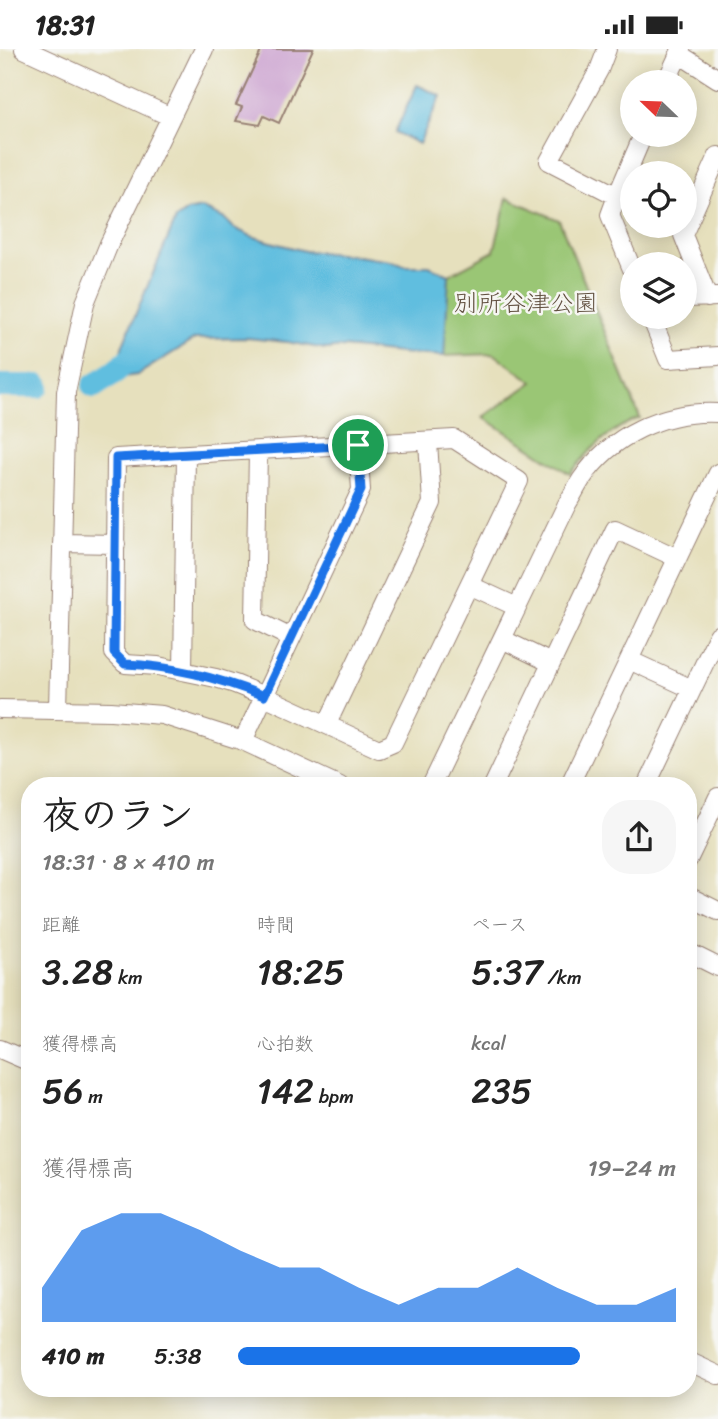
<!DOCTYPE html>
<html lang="ja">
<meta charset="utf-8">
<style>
body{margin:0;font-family:Sriracha,"Klee One",sans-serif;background:#f6f6f6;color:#222;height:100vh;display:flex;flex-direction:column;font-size:26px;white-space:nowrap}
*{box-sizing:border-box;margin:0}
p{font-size:23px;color:#767676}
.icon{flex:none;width:38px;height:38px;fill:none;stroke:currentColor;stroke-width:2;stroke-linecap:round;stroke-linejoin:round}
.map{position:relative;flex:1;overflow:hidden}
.sheet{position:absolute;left:21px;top:728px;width:676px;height:620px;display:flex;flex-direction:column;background:#fff;border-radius:28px;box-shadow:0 4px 18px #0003}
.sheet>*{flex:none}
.needle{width:46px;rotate:293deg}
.tools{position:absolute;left:620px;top:21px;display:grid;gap:14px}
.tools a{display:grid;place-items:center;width:77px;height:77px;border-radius:50%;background:#fff;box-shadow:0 4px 18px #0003;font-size:35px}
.pin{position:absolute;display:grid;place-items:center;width:60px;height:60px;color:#fff;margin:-30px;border:4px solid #fff;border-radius:50%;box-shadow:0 2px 7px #0007}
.round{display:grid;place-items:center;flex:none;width:74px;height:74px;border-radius:28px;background:#f6f6f6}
.overview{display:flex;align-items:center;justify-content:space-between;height:119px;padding:0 21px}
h1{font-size:38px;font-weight:600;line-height:52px}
.figures{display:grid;grid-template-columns:repeat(3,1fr);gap:10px;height:119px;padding:7px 21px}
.figures div{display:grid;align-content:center}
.figures b{font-size:35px;font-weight:600}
.figures small{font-size:19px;font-weight:400}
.figures p{font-size:19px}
.chart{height:196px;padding:14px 21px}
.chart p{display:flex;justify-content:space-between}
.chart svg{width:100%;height:126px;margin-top:7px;fill:#1a73e8;opacity:.7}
ul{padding:0 21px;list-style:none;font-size:23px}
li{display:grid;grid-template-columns:112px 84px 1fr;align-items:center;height:52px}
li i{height:18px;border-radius:9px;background:#1a73e8}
.status{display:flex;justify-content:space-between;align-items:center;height:49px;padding:0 35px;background:#fff;direction:ltr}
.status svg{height:19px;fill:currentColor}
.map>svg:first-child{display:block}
.green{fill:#9ac674;stroke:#727250;stroke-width:2}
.water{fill:#61bedf;stroke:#566e85;stroke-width:2}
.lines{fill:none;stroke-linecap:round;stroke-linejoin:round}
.river{stroke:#61bedf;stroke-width:24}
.building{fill:#cda5d1}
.minor-casing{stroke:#988074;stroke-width:20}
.minor{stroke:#fff;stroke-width:18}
.route-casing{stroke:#fff;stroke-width:14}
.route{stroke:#1a73e8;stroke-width:9}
.labels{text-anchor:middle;stroke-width:5;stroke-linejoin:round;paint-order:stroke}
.park-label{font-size:24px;fill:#625141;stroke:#f6f6f2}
</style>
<div class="status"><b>18:31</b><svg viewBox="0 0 49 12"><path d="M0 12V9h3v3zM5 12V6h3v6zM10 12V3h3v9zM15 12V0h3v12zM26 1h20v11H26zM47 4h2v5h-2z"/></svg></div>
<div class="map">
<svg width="718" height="1370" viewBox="0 0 718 1370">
<rect width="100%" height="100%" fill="#f6f6f2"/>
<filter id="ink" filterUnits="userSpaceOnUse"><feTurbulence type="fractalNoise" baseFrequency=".0143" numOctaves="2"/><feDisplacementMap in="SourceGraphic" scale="14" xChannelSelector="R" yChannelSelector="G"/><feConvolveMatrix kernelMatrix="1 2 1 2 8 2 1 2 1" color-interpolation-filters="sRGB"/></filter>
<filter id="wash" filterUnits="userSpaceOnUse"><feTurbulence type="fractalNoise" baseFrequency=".00686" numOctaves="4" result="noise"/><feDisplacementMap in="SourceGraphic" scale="28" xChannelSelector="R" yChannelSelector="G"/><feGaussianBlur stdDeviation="1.57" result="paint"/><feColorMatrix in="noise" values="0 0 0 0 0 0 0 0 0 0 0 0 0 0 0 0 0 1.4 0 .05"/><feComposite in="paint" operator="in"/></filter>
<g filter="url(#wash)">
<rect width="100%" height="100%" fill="#e6e0bd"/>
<path class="green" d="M507,149L559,171L640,369C610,379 590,401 570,425L483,368L533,333L494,305L444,307L449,226L494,202Z"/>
<path class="water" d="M417,36L441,47L419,95L395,83Z
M202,159L225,170L234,179L251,187L278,195L305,202L350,206L391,212L405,217H429L449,226L444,307L410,305L343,298L326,300L287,293L247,289L195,290L137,326L123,328L116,322L123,295L176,170L187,162Z"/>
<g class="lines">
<path class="river" d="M0,337H38
M94,337L116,322L141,299"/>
</g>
<g id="blocks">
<path class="building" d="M262,0H313L279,74L264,67L260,76L236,72L242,58L236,56Z"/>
</g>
</g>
<g filter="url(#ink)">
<use href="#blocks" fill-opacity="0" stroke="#988074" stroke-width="2"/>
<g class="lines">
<g class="minor-casing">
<path id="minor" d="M24,0L171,68
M607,0L599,21L549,112L617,147L610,166L632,220
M681,0L679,5L718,30
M666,33L679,5
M617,147L643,86
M684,249L718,248
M708,249L683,186L718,107
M651,268L668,310L718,307
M454,390L519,432L393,694L379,700L264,647L235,635L216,629L158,617L125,615L114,604L116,409Z
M258,402L255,571L291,589
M62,494L116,495
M469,536L517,558
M502,590L551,614
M629,611L692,640
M183,622L186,406
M0,660L111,662L162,666L243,692L340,737
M58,660L66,343L85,254L109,195L204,0
M327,675L432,454L428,393
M243,692L361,441L358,396
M431,737L567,455C572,447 576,439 581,431C611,386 664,361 718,364
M493,737L615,480L677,509
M569,737L718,424
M646,737L718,586
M688,811L718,748
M688,847L718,862
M688,903L718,918
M0,1000L30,1013
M688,1312L718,1326"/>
</g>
<use href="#minor" class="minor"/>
</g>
</g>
<g class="lines" filter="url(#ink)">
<g class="route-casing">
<path id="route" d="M358,396L361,441L264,647C219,629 173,617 125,615L114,604L116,409Z"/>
</g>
<use href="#route" class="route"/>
</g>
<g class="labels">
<g class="park-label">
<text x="526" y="262">別所谷津公園</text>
</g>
</g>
</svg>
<div class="tools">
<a><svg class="needle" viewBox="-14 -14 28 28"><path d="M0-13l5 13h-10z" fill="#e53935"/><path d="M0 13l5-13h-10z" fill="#767676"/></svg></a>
<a><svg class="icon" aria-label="locate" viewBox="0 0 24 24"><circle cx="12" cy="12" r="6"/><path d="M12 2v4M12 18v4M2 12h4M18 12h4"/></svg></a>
<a><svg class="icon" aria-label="layers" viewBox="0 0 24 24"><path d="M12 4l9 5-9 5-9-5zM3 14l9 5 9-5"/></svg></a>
</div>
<div class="pin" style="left:358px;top:396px;background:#1e9e55"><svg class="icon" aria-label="arrive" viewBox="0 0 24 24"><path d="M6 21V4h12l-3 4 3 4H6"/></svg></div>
<section class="sheet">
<div class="overview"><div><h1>夜のラン</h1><p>18:31 · 8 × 410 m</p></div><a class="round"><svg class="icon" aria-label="share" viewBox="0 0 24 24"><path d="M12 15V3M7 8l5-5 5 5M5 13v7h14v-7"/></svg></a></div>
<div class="figures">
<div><p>距離</p><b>3.28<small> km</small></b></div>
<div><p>時間</p><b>18:25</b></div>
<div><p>ペース</p><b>5:37<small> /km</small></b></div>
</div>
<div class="figures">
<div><p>獲得標高</p><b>56<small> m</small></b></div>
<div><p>心拍数</p><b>142<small> bpm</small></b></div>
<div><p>kcal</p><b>235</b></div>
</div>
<div class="chart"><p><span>獲得標高</span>19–24 m</p>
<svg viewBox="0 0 160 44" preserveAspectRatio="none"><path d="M0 44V32L10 12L20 6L30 6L40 12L50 19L60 25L70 25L80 32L90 38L100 32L110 32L120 25L130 32L140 38L150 38L160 32V44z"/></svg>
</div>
<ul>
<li><b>410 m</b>5:38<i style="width:78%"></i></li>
</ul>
</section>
</div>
